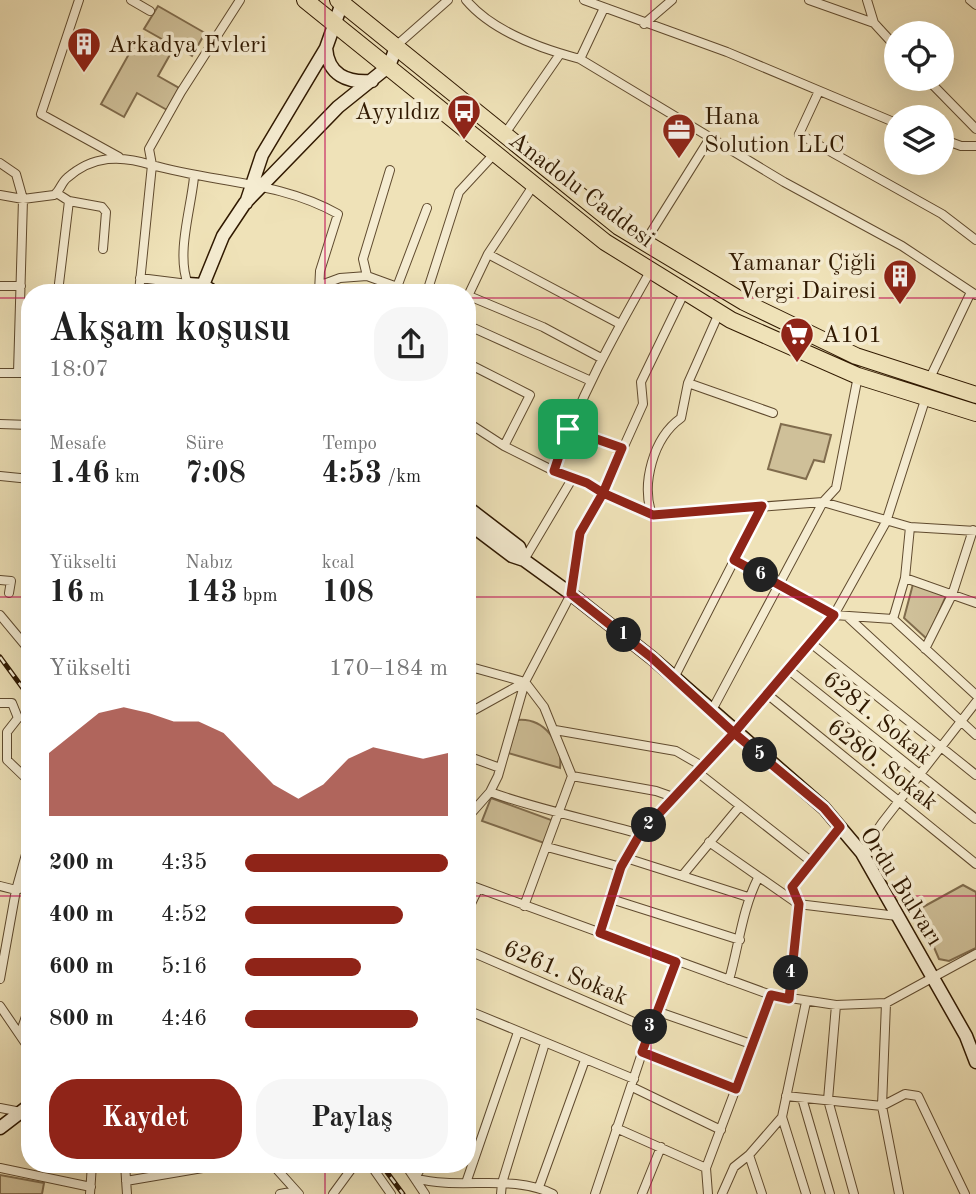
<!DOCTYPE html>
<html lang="tr">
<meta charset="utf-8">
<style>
body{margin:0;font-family:"Old Standard TT",serif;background:#f6f6f6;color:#222;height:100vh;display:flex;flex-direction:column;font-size:26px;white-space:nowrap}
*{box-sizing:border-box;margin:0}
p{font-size:23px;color:#767676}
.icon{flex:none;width:38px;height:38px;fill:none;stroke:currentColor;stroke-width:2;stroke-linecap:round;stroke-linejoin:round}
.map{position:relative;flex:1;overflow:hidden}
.sheet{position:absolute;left:21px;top:284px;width:455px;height:889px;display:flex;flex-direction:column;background:#fff;border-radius:28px;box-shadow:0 7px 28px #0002}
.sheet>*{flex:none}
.controls{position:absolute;left:884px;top:21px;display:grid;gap:14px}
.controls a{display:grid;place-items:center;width:70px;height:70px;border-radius:50%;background:#fff;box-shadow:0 7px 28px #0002;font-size:35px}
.pin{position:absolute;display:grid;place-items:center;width:60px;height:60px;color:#fff;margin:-30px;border-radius:14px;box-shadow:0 4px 10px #0006}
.km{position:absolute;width:35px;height:35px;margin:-18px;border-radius:50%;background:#222;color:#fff;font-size:19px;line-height:35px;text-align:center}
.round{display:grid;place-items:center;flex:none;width:74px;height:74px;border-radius:28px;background:#f6f6f6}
.head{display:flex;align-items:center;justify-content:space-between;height:119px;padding:0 28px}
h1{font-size:38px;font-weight:700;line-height:52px}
.figures{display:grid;grid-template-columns:repeat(3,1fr);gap:10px;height:119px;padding:7px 28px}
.figures div{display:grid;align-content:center}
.figures b{font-size:30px;font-weight:700}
.figures small{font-size:19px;font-weight:400}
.figures p{font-size:19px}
.chart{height:196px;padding:14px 28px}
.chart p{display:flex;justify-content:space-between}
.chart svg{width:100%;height:126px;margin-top:7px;fill:#8f2418;opacity:.7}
.cta{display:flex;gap:14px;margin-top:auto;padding:14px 28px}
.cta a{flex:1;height:80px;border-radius:28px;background:#8f2418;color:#fff;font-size:28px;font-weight:700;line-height:80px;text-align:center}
.cta a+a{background:#f6f6f6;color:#222}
ul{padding:0 28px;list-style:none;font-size:23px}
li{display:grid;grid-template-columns:112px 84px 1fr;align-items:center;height:52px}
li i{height:18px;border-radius:9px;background:#8f2418}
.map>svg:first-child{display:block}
.green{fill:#cfc099;stroke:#806c4d;stroke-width:2}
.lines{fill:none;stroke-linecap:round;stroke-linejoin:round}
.street-casing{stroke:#604b2f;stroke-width:10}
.secondary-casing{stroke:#301901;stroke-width:15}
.highway-casing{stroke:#301901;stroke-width:18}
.street{stroke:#f5ecd1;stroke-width:8}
.secondary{stroke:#f5ecd1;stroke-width:12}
.highway{stroke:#efe2b8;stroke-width:16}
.rail-casing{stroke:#301901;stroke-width:5}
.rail{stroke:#f5ecd1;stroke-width:2.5;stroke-dasharray:8;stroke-linecap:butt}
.route-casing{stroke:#fff;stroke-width:14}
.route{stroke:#8f2418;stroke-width:9}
.grid{fill:none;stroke:#c2185b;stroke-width:2;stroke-opacity:0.55}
.labels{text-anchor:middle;stroke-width:7;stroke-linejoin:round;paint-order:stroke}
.poi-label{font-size:24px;fill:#301901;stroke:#f5ecd1;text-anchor:start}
.street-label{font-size:24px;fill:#301901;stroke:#f5ecd1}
</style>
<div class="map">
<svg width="976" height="1194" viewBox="0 0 976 1194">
<rect width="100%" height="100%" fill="#efe2b8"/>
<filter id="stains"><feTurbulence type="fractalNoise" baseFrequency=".00286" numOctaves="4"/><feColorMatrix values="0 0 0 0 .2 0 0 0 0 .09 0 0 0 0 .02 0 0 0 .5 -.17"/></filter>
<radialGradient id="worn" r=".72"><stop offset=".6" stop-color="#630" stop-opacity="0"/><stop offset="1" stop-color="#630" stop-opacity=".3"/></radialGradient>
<path class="green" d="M158,6L205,33L192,56L144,29Z
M139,36L171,53L158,76L179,88L167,110L137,93L124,117L101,104Z
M781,424L831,435L824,462L814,460L806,479L768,469Z
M913,584L946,596L927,639L904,618Z
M518,720C544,718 563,743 560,768L508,753Z
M491,798L554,821L547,844L482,821Z
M963,885L976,892V948L949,961L939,959L921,917L923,907Z
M0,1175L44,1183L42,1194H0Z"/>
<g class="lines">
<g class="street-casing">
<path id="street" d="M79,0L41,114L119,157
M131,0L150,11
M466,0C492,31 542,49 580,59L784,182L902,246L976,295
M584,0L727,52L896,123
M809,0L874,23
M867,0L874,23L896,47
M970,0L976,5
M644,24L672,0
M397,45L448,0
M580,59L604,8
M927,79L976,129
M818,93L799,134L942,214L976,240
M504,135L560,54
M942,139L961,146H976
M0,163L16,174L23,199L18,373
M390,170L363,259L367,276L411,292
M58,194L69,201L102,207L106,212L103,249
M0,195L23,199L54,195C60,191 61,183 67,178C93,155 121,155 152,165L149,149L181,92L240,0
M645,242L710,138
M488,254L620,324
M140,278L188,284C176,254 191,209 194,177
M321,285L340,278L367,276
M0,286H21
M397,287L427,208
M428,288L440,292
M58,292L69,201
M139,292L152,165C215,183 280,181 338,214L320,271L319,292
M427,292L459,192L496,152
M469,296L543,327L601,358
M467,298L488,254L535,183
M467,325L591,381
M467,363L530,395L504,446
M0,373H30
M929,380L971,292
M688,383L773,413
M467,422L504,446L554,471L587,483L652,515L823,502L910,527L976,531
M0,424L30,425
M568,429L622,448
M554,471C578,400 614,335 651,270
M0,476L30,479
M652,515C641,484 653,438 681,418L688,383L719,313
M524,560L572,479
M734,560L834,615L886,522L926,397
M905,578L976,603
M0,580L11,581L9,593
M0,615L30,651
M849,618L976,735
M893,619L976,695
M812,644L976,775
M925,649L952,595L973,530
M467,666L525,682
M789,670L976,819
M674,678L762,506
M767,694L976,864
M0,703H12L18,718L7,732V760L30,782
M711,712L823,502L836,488L858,376
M467,714L525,682
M555,730L676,751L702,766
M467,756L500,768
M696,771L812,862
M572,776L656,791L673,797
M490,792C539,810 589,819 640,834
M467,818L490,792L498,776L525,682L571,594L580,533L603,493L643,404L641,382L685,291
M709,842L798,904L897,916
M547,847L621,867
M862,853L882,823L976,702
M626,858L748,897
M682,876L740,806
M467,884L771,995L836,1005L886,1003L976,954
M0,886L16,890L30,886
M611,899L740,940
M798,904L792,887L840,827
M524,906L572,776L544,707L525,682
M467,912L478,889
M600,933L621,867L640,834L734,733L834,615L893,619L905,578L910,527
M467,950L650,1029
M0,979L16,890L30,840
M729,980C739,945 742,910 758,878
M789,999L799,904
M806,1002L782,1117L806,1194
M886,1003L882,1106L899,1194
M836,1005L828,1100L854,1194
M0,1006L30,1050
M467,1010L634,1079
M656,1011L754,1045
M20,1034L30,1005
M642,1052L736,1089
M632,1087L721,1130
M786,1096L882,1106L905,1094L918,1096L965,1194
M802,1098L830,1194
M0,1108L21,1112
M616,1128L706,1168
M749,1155L762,1194
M125,1164L127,1194
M272,1164L299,1194
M370,1164L391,1194
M405,1164L425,1194
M423,1164L415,1178C460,1191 510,1173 553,1194
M0,1168L91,1187
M126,1181L226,1164
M466,1183L518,1032
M539,1187L585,1060
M90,1194L92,1164
M280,1194L296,1191
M333,1194L355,1164
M501,1194L502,1183L545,1043
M595,1194L656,1011L676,962
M642,1194L661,1147
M708,1194L706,1168L771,995
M722,1194L734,1167L749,1155L782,1117"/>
</g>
<g class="secondary-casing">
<path id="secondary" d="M326,48C328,75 347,83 372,81
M246,203L262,155L326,48L343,0
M203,285L223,236L245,203L338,107L389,66L397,45
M180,292L188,284L203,285L214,292
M467,507L519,547L524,560
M467,522L512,556L524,560L571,594L652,658L824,808L862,853L966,1036L976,1062
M0,1128L30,1105"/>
</g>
<g class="highway-casing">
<path id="highway" d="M305,0L605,242L731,320L858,376L976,413
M338,0L619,227L744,302L856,356L976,395"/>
</g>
<use href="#street" class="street"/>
<use href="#secondary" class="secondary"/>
<use href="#highway" class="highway"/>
<g class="rail-casing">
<path id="rail" d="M0,657L30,698
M381,1164L403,1194"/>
</g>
<use href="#rail" class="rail"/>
</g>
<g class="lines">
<g class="route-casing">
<path id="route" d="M568,429L554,471L587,483L603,493L580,533L571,594L652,658L734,733L640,834L621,867L600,933L676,962L642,1052L736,1089L771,995L789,999L799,904L792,887L840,827L824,808L734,733L834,615L734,560L762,506L653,515L603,493L622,448L568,429"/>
</g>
<use href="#route" class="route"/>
</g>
<path class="grid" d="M325,0V292M651,0V1194M0,298H30M467,298H976M0,597H30M467,597H976M0,896H30M467,896H976M325,1164V1194"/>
<defs>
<g id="building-pin" transform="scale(1.75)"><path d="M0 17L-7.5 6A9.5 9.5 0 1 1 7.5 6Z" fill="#8f2418" stroke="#f5ecd1"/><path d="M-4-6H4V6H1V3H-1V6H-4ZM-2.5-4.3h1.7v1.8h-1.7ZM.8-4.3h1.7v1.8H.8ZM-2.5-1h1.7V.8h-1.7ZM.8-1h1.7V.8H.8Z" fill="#fff"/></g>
<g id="bus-pin" transform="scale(1.75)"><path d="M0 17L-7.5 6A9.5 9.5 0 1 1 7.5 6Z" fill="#8f2418" stroke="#f5ecd1"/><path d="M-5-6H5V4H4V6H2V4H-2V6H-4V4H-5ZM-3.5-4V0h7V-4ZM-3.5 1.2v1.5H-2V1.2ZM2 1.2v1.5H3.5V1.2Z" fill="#fff"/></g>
<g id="office-pin" transform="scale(1.75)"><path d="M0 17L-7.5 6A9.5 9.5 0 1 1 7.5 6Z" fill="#8f2418" stroke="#f5ecd1"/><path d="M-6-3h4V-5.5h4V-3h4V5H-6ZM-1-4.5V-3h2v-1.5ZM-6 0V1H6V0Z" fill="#fff"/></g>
<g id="supermarket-pin" transform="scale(1.75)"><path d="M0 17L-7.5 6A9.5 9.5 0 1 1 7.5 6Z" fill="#8f2418" stroke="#f5ecd1"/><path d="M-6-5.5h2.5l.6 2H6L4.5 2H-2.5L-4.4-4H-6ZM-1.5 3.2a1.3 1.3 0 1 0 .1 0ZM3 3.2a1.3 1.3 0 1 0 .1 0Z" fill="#fff"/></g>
</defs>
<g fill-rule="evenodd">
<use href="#building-pin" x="84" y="44"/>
<use href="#bus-pin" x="464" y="111"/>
<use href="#office-pin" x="679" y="130"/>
<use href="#building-pin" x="900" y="276"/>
<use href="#supermarket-pin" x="797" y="334"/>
</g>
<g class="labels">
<g class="poi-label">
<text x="108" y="52">Arkadya Evleri</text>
<text x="440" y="119" text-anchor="end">Ayyıldız</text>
<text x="704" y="124">Hana<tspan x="704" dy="28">Solution LLC</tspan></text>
<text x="876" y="270" text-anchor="end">Yamanar Çiğli<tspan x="876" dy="28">Vergi Dairesi</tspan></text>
<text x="822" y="342">A101</text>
</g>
<g class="street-label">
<text transform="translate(582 189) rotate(37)" y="8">Anadolu Caddesi</text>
<text transform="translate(878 717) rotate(39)" y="8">6281. Sokak</text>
<text transform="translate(883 764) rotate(38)" y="8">6280. Sokak</text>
<text transform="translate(902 886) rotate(58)" y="8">Ordu Bulvarı</text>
<text transform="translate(566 972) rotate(23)" y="8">6261. Sokak</text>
</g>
</g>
<rect width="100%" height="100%" filter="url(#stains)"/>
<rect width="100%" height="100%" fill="url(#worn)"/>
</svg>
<div class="controls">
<a><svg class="icon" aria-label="locate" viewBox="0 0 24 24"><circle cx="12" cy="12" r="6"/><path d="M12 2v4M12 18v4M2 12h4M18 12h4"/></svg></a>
<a><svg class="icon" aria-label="layers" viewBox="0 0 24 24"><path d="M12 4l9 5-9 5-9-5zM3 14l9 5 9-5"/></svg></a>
</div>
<div class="pin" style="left:568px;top:429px;background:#1e9e55"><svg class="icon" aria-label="arrive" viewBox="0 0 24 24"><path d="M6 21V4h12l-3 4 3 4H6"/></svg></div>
<b class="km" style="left:624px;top:635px">1</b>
<b class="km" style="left:649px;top:825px">2</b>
<b class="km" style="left:650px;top:1027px">3</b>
<b class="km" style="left:791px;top:973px">4</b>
<b class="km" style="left:760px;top:755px">5</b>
<b class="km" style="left:761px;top:575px">6</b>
<section class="sheet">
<div class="head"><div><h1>Akşam koşusu</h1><p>18:07</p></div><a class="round"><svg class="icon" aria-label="share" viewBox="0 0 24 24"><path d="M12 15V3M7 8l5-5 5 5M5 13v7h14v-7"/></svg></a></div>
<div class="figures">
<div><p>Mesafe</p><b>1.46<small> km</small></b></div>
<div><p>Süre</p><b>7:08</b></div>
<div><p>Tempo</p><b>4:53<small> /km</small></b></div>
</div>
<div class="figures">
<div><p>Yükselti</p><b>16<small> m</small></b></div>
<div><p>Nabız</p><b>143<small> bpm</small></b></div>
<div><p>kcal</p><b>108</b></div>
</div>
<div class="chart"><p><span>Yükselti</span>170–184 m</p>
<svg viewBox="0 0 160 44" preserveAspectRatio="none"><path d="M0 44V22L10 15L20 8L30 6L40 8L50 11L60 11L70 15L80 24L90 33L100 38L110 33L120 24L130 20L140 22L150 24L160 22V44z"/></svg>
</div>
<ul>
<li><b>200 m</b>4:35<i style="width:100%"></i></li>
<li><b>400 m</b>4:52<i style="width:78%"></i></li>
<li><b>600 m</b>5:16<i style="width:57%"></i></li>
<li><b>800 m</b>4:46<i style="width:85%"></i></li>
</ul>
<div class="cta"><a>Kaydet</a><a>Paylaş</a></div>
</section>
</div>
